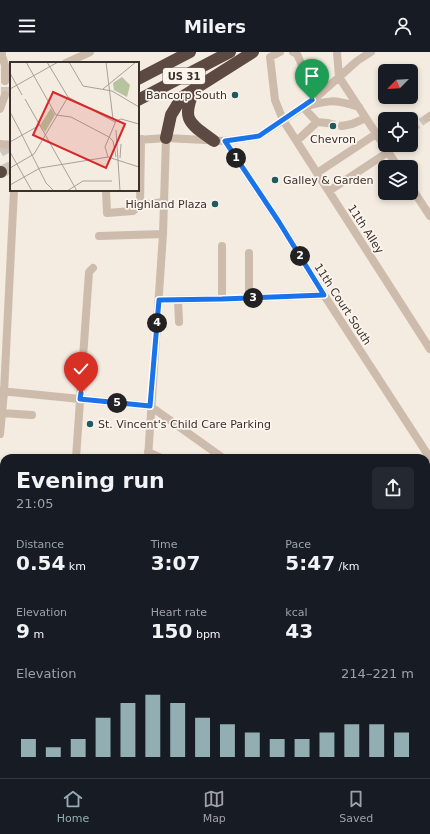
<!DOCTYPE html>
<meta charset="utf-8">
<style>
body{margin:0;font-family:"DejaVu Sans",sans-serif;background:#242831;color:#f1f3f6;height:100vh;display:flex;flex-direction:column;font-size:15px;white-space:nowrap}
*{box-sizing:border-box;margin:0}
p{font-size:13px;color:#9ea1a6}
.icon{flex:none;width:22px;height:22px;fill:none;stroke:currentColor;stroke-width:2;stroke-linecap:round;stroke-linejoin:round}
.map{position:relative;flex:1;overflow:hidden}
.drawer{position:absolute;left:0px;top:402px;width:430px;height:324px;display:flex;flex-direction:column;background:#171b24;border-radius:12px 12px 0 0;box-shadow:0 2px 6px #0003}
.drawer>*{flex:none}
.needle{width:26px;rotate:246deg}
.buttons{position:absolute;left:378px;top:12px;display:grid;gap:8px}
.buttons a{display:grid;place-items:center;width:40px;height:40px;border-radius:6px;background:#171b24;box-shadow:0 2px 6px #0003;font-size:20px}
.pin{position:absolute;display:grid;place-items:center;width:34px;height:34px;color:#fff;margin:-41px -17px;border-radius:50% 50% 50% 0;rotate:-45deg;box-shadow:0 0 4px #0007}
.pin .icon{rotate:45deg}
.km{position:absolute;width:20px;height:20px;margin:-10px;border-radius:50%;background:#222;color:#fff;font-size:11px;line-height:20px;text-align:center}
.round{display:grid;place-items:center;flex:none;width:42px;height:42px;border-radius:6px;background:#242831}
.summary{display:flex;align-items:center;justify-content:space-between;height:68px;padding:0 16px}
h1{font-size:22px;font-weight:700;line-height:30px}
.figures{display:grid;grid-template-columns:repeat(3,1fr);gap:6px;height:68px;padding:4px 16px}
.figures div{display:grid;align-content:center}
.figures b{font-size:20px;font-weight:700}
.figures small{font-size:11px;font-weight:400}
.figures p{font-size:11px}
.chart{height:112px;padding:8px 16px}
.chart p{display:flex;justify-content:space-between}
.chart svg{width:100%;height:72px;margin-top:4px;stroke:#92aeb2;stroke-width:6}
header{display:flex;justify-content:space-between;align-items:center;height:52px;padding:0 16px;background:#171b24;font-size:18px;font-weight:700}
.tabs{display:flex;justify-content:space-around;align-items:center;height:56px;border-top:1px solid #363941;background:#171b24;font-size:11px;color:#9ea1a6}
.tabs a{display:grid;justify-items:center;gap:2px}
.tabs .on{color:#92aeb2}
.map>svg:first-child{display:block}
.lines{fill:none;stroke-linecap:round;stroke-linejoin:round}
.minor-tunnel{stroke:#cfc6bd;stroke-width:8;stroke-dasharray:8 4;stroke-linecap:butt}
.highway-tunnel{stroke:#cfc6bd;stroke-width:12;stroke-dasharray:12 6;stroke-linecap:butt}
.path{stroke:#b9a596;stroke-width:1.5;stroke-dasharray:2 2;stroke-linecap:butt}
.minor{stroke:#cdbbac;stroke-width:8}
.highway{stroke:#5c4a42;stroke-width:12}
.route-casing{stroke:#fff;stroke-width:8}
.route{stroke:#1a73e8;stroke-width:5}
.poi-dot{fill:#1f5a5e;stroke:#fbf5ee;stroke-width:1.5}
.labels{text-anchor:middle;stroke-width:3.5;stroke-linejoin:round;paint-order:stroke}
.shield{fill:#fbf5ee;stroke:#756b66;stroke-width:1}
.shield-label{font-size:10px;font-weight:bold;fill:#3b302b}
.poi-label{font-size:11px;fill:#3b302b;stroke:#fbf5ee;text-anchor:end}
.street-label{font-size:11px;fill:#3b302b;stroke:#fbf5ee}
.inset-road{fill:none;stroke:#aaa098;stroke-width:1}
.view{fill:#d62828;fill-opacity:0.15;stroke:#d62828;stroke-width:2}
.inset-edge{fill:none;stroke:#3b302b;stroke-width:2}
</style>
<header><svg class="icon" aria-label="menu" viewBox="0 0 24 24"><path d="M4 6h16M4 12h16M4 18h16"/></svg>Milers<svg class="icon" aria-label="person" viewBox="0 0 24 24"><circle cx="12" cy="8" r="4"/><path d="M4 21q1-7 8-7t8 7"/></svg></header>
<div class="map">
<svg width="430" height="726" viewBox="0 0 430 726">
<rect width="100%" height="100%" fill="#f4ebe1"/>
<g class="lines">
<path class="minor-tunnel" d="M5,43V29
M327,71L342,74
M411,77L427,66"/>
<path class="highway-tunnel" d="M0,99L11,93
M1,120L11,115"/>
<path class="path" d="M0,650L4,645"/>
<path class="minor" d="M2,0V4L5,13V29
M280,0L270,5L275,48L283,68L430,297
M293,0L297,2L316,45
M337,0L339,25L398,115
M66,11L90,0
M0,57L5,43
M427,66L430,64
M327,71L317,70L303,55C329,48 333,47 359,55
M342,74L352,72L366,66
M301,85L317,70
M138,88L166,86L225,89L259,84L312,49L357,9L371,0
M225,89L279,170L324,243L430,406
M0,92L11,93
M317,121L376,82
M411,135L430,164
M106,138L107,161L133,159L140,153L164,150
M329,139L388,100
M140,153L141,87
M99,184L163,182
M222,194V247
M249,246V201
M159,248L222,247L324,243
M178,248L179,270
M0,339L150,354L223,406
M2,361L32,363
M0,382L4,340L14,138
M148,400L161,406
M76,406L89,220L93,216
M148,406L163,182L166,86
M0,431H4
M426,489L430,490
M426,505L430,500
M426,570L430,565
M0,589L4,590
M426,639H430
M334,722L340,726
M94,726L97,722
M202,726L205,722
M310,726L313,722
M418,726L421,722"/>
<path class="highway" d="M138,27L190,0
M195,36C181,68 188,70 214,89
M138,48L230,0
M166,86L171,63L182,45L253,0
M0,120H1"/>
</g>
<g class="lines">
<g class="route-casing">
<path id="route" d="M81,341L80,347L150,354L159,248L222,247L324,243L279,170L225,89L259,84L312,48"/>
</g>
<use href="#route" class="route"/>
</g>
<g class="poi-dot">
<circle cx="235" cy="43" r="4"/>
<circle cx="333" cy="74" r="4"/>
<circle cx="275" cy="128" r="4"/>
<circle cx="215" cy="152" r="4"/>
<circle cx="90" cy="372" r="4"/>
</g>
<g class="labels">
<rect class="shield" x="163" y="16" width="42" height="16" rx="3"/>
<g class="shield-label">
<text x="184" y="28">US 31</text>
</g>
<g class="poi-label">
<text x="227" y="47">Bancorp South</text>
<text x="333" y="91" text-anchor="middle">Chevron</text>
<text x="283" y="132" text-anchor="start">Galley &amp; Garden</text>
<text x="207" y="156">Highland Plaza</text>
<text x="98" y="376" text-anchor="start">St. Vincent's Child Care Parking</text>
</g>
<g class="street-label">
<text transform="translate(366 177) rotate(57)" y="4">11th Alley</text>
<text transform="translate(343 252) rotate(57)" y="4">11th Court South</text>
</g>
</g>
<g transform="translate(10 10)">
<rect width="129" height="129" fill="#f4ebe1"/>
<path d="M112,15L120,23L117,35L104,28L103,21ZM41,46L45,53L35,70L30,63Z" fill="#b8c4a0"/>
<path class="inset-road" d="M16,0L46,53L61,55L99,75M37,0L58,35L105,60M59,0L73,24L102,29L129,45M96,0L103,57M0,11L12,33M0,27L48,0M93,27L126,0M15,37L67,129M0,50L9,67M9,67L36,121L44,129M106,68L110,129M99,75L103,79L106,95M0,80L30,63M0,90L22,129M24,92L58,35M98,95L95,85L106,59L111,57L129,62M110,96L111,82M0,106L24,92M0,123L30,106L98,95L129,105M57,129L73,119H102"/>
<path class="view" d="M43,30L115,62L96,106L23,73Z"/>
<rect width="129" height="129" class="inset-edge"/>
</g>
</svg>
<div class="buttons">
<a><svg class="needle" viewBox="-14 -14 28 28"><path d="M0-13l5 13h-10z" fill="#e53935"/><path d="M0 13l5-13h-10z" fill="#9ea1a6"/></svg></a>
<a><svg class="icon" aria-label="locate" viewBox="0 0 24 24"><circle cx="12" cy="12" r="6"/><path d="M12 2v4M12 18v4M2 12h4M18 12h4"/></svg></a>
<a><svg class="icon" aria-label="layers" viewBox="0 0 24 24"><path d="M12 4l9 5-9 5-9-5zM3 14l9 5 9-5"/></svg></a>
</div>
<div class="pin" style="left:312px;top:48px;background:#1e9e55"><svg class="icon" aria-label="arrive" viewBox="0 0 24 24"><path d="M6 21V4h12l-3 4 3 4H6"/></svg></div>
<div class="pin" style="left:81px;top:341px;background:#d93025"><svg class="icon" aria-label="check" viewBox="0 0 24 24"><path d="M5 12l5 5 9-10"/></svg></div>
<b class="km" style="left:236px;top:106px">1</b>
<b class="km" style="left:300px;top:204px">2</b>
<b class="km" style="left:253px;top:246px">3</b>
<b class="km" style="left:157px;top:271px">4</b>
<b class="km" style="left:117px;top:351px">5</b>
<section class="drawer">
<div class="summary"><div><h1>Evening run</h1><p>21:05</p></div><a class="round"><svg class="icon" aria-label="share" viewBox="0 0 24 24"><path d="M12 15V3M7 8l5-5 5 5M5 13v7h14v-7"/></svg></a></div>
<div class="figures">
<div><p>Distance</p><b>0.54<small> km</small></b></div>
<div><p>Time</p><b>3:07</b></div>
<div><p>Pace</p><b>5:47<small> /km</small></b></div>
</div>
<div class="figures">
<div><p>Elevation</p><b>9<small> m</small></b></div>
<div><p>Heart rate</p><b>150<small> bpm</small></b></div>
<div><p>kcal</p><b>43</b></div>
</div>
<div class="chart"><p><span>Elevation</span>214–221 m</p>
<svg viewBox="0 0 160 44" preserveAspectRatio="none"><path d="M5 44V33M15 44V38M25 44V33M35 44V20M45 44V11M55 44V6M65 44V11M75 44V20M85 44V24M95 44V29M105 44V33M115 44V33M125 44V29M135 44V24M145 44V24M155 44V29"/></svg>
</div>
</section>
</div>
<nav class="tabs">
<a class="on"><svg class="icon" aria-label="home" viewBox="0 0 24 24"><path d="M3 11l9-7 9 7M6 9v11h12V9"/></svg>Home</a>
<a><svg class="icon" aria-label="map" viewBox="0 0 24 24"><path d="M3 6l6-2 6 2 6-2v14l-6 2-6-2-6 2zM9 4v14M15 6v14"/></svg>Map</a>
<a><svg class="icon" aria-label="saved" viewBox="0 0 24 24"><path d="M7 4h10v16l-5-4-5 4z"/></svg>Saved</a>
</nav>
